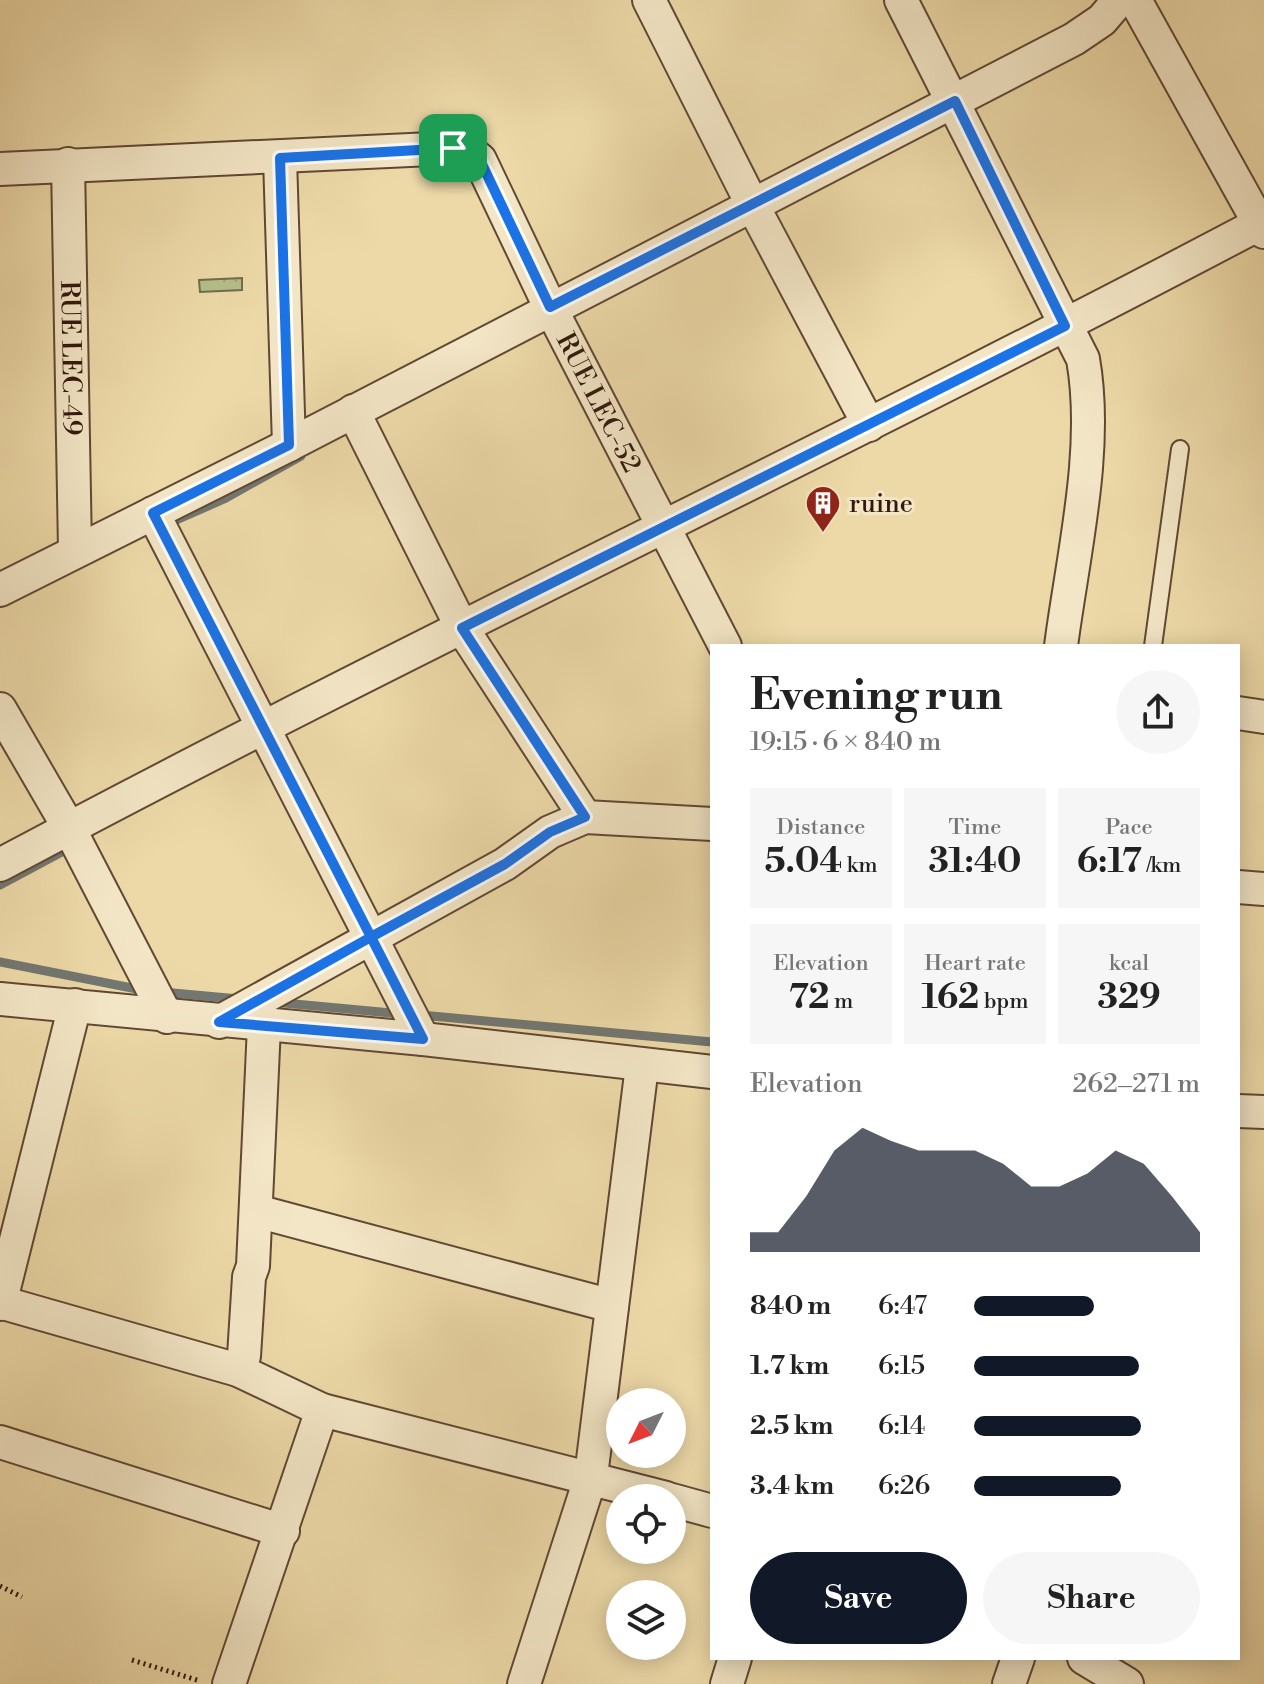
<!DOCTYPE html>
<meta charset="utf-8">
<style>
body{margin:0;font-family:"Libre Bodoni",serif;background:#f6f6f6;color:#222;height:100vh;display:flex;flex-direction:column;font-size:30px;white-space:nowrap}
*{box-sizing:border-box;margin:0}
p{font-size:26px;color:#767676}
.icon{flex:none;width:44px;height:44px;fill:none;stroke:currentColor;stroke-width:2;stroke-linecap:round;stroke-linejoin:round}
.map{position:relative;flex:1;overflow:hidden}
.sheet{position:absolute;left:710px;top:644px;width:530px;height:1016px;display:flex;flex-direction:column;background:#fff;border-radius:0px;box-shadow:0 4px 20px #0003}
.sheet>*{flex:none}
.needle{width:52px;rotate:228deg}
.controls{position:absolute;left:606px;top:1388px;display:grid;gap:16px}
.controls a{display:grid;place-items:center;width:80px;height:80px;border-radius:50%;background:#fff;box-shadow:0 4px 20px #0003;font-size:40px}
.pin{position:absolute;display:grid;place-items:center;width:68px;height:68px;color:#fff;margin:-34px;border-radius:16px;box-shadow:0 4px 12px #0006}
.round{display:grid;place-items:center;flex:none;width:84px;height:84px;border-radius:42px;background:#f6f6f6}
.summary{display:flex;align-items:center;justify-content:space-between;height:136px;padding:0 40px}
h1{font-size:44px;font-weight:800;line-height:60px}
.figures{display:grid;grid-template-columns:repeat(3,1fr);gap:12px;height:136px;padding:8px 40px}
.figures div{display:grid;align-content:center;border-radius:0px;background:#f6f6f6;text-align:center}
.figures b{font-size:34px;font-weight:800}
.figures small{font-size:22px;font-weight:400}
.figures p{font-size:22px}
.chart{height:224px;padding:16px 40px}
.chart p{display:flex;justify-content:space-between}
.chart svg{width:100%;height:144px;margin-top:8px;fill:#111827;opacity:.7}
.action{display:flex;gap:16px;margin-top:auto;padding:16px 40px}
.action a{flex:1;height:92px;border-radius:48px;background:#111827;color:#fff;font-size:32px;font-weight:800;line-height:92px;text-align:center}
.action a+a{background:#f6f6f6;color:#222}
ul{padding:0 40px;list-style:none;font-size:26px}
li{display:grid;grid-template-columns:128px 96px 1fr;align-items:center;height:60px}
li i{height:20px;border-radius:10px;background:#111827}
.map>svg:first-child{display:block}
.park{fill:url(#park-crowns);stroke:#746c4c;stroke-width:2}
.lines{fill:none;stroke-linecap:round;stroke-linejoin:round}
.stream{stroke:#737771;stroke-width:9}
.service-casing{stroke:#614834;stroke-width:20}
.minor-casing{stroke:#614834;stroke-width:36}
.path{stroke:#32180e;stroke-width:5;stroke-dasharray:2 4;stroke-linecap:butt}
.service{stroke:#f3e6c6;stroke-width:16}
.minor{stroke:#f3e6c6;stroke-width:32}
.route-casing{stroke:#fff;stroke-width:16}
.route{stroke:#1a73e8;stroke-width:10}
.labels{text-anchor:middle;stroke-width:6;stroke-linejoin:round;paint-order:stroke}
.street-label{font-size:26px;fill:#32180e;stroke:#f3e6c6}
.poi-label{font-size:26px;fill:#32180e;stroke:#f3e6c6;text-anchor:start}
</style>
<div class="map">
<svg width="1264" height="1684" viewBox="0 0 1264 1684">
<defs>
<pattern id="park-crowns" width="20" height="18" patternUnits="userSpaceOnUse" patternTransform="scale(2)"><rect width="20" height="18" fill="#b5c089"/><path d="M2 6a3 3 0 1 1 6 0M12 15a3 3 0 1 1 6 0" fill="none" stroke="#9ca475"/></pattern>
</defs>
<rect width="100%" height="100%" fill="#edd9a8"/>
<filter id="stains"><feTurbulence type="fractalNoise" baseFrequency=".0025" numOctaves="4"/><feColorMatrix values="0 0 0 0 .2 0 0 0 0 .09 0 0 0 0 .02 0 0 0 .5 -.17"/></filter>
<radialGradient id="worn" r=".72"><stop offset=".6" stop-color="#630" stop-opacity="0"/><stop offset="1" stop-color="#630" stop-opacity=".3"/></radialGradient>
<path class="park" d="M242,278V290L200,292L199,280Z"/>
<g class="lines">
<path class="stream" d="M165,525L224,499L301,456
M0,885L71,847
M0,962L147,991
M162,992L239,999
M273,1002L402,1014
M421,1015L712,1042"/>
<g class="service-casing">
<path id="service" d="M1153,646L1180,449"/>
</g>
<g class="minor-casing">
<g id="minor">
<path d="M649,0L753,206L869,425"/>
<path d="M901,0L1083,359C1099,449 1073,554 1061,646"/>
<path d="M1135,0L1264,232"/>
<path d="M280,158L289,445"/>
<path id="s1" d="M68,164L75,550"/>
<path id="s2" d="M0,169L453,148L469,151L480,160L550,307L725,646"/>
<path d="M353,411L462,628L585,817"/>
<path d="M153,513L423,1039"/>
<path d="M0,590L289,445L1074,39L1102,20L1119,0"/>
<path d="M0,709L69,828L167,1017"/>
<path d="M1238,713L1264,717"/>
<path d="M0,865C415,643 843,444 1259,224"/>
<path d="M1238,887L1264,889"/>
<path d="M0,999L423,1039L712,1072"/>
<path d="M219,1022L505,864L550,832L585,817L712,824"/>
<path d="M1238,1111L1264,1112"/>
<path d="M256,1211L612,1306"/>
<path d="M0,1302L238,1370L322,1410L666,1498"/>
<path d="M0,1304L75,1005"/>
<path d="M238,1370L244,1356L249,1277L253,1266L264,1026"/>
<path d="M0,1442L283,1531"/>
<path d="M672,1500L712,1511"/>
<path d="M1084,1658L1127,1684"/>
<path d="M229,1684L322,1410"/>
<path d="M524,1684L591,1476L642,1066"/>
<path d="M727,1684L735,1658"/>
<path d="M1009,1684L1018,1658"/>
</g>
</g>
<path class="path" d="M0,1586L22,1597
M132,1660L200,1681"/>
<use href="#service" class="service"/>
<use href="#minor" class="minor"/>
</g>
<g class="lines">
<g class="route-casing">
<path id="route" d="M453,148L280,158L289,445L153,513L371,937L219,1022L423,1039L371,937L505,864L550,832L585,817L462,628L1065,326L955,101L550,307L480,160L469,151L453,148"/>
</g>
<use href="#route" class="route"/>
</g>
<defs>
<g id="building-pin" transform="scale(1.8)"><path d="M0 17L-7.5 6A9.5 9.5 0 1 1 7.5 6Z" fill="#8f2418" stroke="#f3e6c6"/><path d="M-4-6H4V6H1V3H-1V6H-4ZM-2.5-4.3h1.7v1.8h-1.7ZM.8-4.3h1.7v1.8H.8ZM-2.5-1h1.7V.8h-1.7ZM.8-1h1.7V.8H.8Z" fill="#fff"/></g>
</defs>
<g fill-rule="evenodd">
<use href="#building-pin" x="823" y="503"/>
</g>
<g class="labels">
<g class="street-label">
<text dy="9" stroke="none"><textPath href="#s1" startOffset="194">RUE LEC-49</textPath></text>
<text dy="9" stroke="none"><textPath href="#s2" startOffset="754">RUE LEC-52</textPath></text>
</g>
<g class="poi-label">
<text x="849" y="512">ruine</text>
</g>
</g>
<rect width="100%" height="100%" filter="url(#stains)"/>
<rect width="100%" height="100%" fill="url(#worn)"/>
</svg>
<div class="controls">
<a><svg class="needle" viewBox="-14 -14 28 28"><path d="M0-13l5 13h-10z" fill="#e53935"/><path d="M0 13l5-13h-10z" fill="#767676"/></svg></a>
<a><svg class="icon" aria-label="locate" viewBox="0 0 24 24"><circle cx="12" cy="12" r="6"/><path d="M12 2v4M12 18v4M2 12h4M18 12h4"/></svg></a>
<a><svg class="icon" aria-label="layers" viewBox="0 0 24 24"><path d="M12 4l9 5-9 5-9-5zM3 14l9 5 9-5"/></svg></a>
</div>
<div class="pin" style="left:453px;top:148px;background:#1e9e55"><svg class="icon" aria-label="arrive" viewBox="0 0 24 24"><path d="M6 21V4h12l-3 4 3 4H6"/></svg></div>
<section class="sheet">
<div class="summary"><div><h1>Evening run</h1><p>19:15 · 6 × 840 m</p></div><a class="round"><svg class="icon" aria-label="share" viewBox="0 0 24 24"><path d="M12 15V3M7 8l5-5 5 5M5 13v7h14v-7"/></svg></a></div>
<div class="figures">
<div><p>Distance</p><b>5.04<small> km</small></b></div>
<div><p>Time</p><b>31:40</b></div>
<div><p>Pace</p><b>6:17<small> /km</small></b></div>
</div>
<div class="figures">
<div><p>Elevation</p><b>72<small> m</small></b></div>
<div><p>Heart rate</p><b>162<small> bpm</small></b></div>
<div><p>kcal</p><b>329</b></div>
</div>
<div class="chart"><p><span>Elevation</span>262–271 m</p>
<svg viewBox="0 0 160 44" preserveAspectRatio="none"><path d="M0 44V38L10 38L20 27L30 13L40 6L50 10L60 13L70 13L80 13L90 17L100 24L110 24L120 20L130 13L140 17L150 27L160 38V44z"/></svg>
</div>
<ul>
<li><b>840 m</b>6:47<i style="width:53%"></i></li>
<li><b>1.7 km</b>6:15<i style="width:73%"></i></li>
<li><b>2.5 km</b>6:14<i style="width:74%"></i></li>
<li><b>3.4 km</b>6:26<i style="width:65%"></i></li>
</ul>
<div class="action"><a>Save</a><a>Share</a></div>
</section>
</div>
